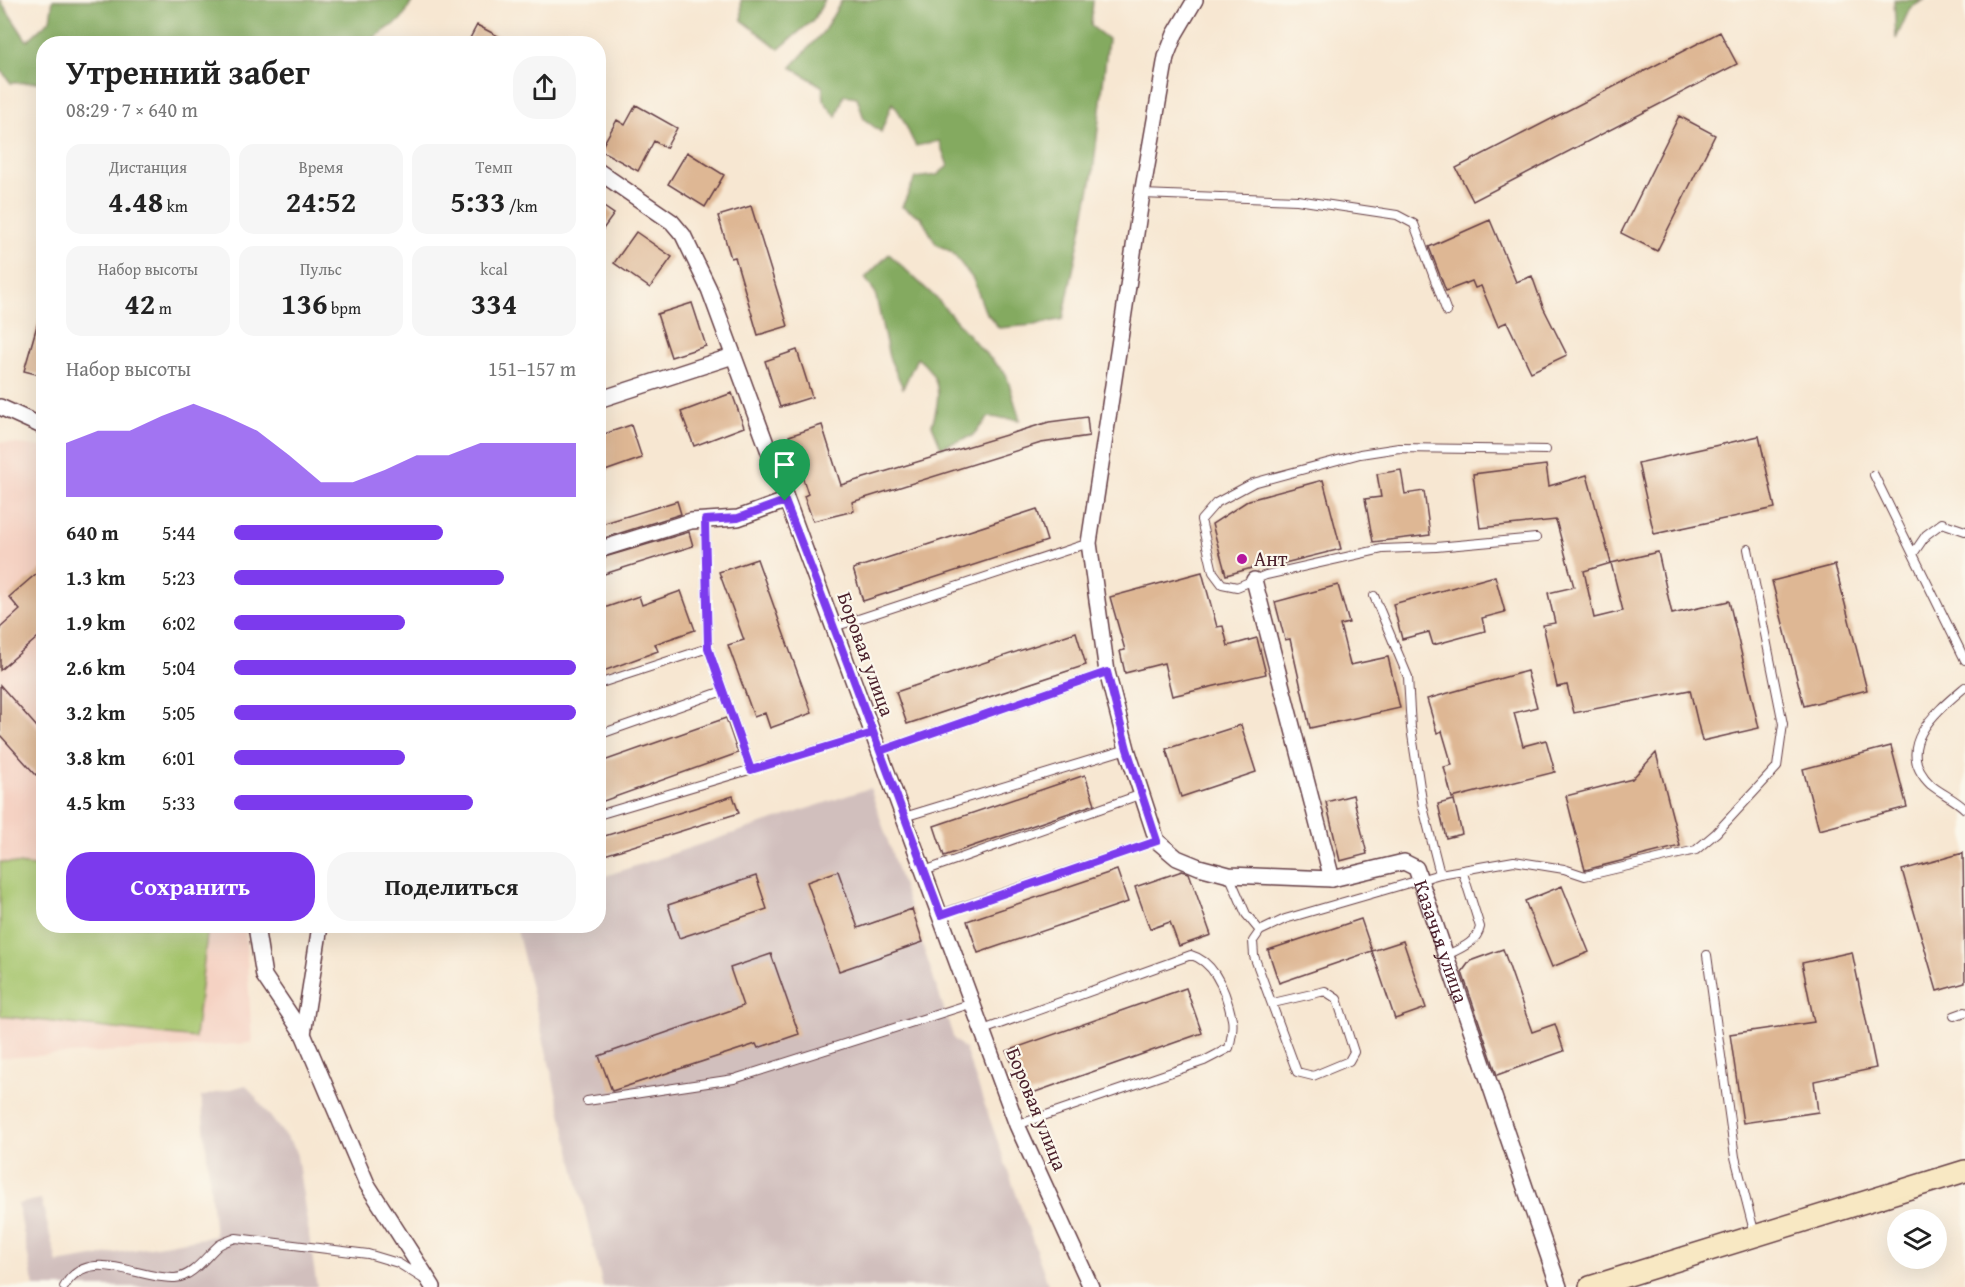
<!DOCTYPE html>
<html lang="ru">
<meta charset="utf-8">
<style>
body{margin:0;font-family:"Gentium Book Plus",serif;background:#f6f6f6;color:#222;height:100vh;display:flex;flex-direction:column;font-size:22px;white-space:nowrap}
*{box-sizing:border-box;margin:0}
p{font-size:20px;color:#767676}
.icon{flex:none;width:33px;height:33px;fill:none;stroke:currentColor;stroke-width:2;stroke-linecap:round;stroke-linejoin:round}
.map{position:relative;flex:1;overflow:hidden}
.drawer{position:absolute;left:36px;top:36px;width:570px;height:897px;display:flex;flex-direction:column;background:#fff;border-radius:24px;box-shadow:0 6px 24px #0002}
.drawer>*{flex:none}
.fabs{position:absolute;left:1887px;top:1209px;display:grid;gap:12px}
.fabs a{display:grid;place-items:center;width:60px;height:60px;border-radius:50%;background:#fff;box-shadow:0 6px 24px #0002;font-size:30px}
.pin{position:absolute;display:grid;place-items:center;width:51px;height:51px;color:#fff;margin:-62px -26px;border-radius:50% 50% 50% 0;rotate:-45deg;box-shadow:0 0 6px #0007}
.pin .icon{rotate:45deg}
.round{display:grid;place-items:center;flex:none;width:63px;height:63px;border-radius:24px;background:#f6f6f6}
.summary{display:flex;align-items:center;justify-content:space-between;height:102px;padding:0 30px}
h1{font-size:33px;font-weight:600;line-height:45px}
.figures{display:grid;grid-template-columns:repeat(3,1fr);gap:9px;height:102px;padding:6px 30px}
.figures div{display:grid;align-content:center;border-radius:15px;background:#f6f6f6;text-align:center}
.figures b{font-size:30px;font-weight:600}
.figures small{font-size:16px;font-weight:400}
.figures p{font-size:16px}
.chart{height:168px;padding:12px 30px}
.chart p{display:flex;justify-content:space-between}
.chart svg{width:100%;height:108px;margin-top:6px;fill:#7c3aed;opacity:.7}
.cta{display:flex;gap:12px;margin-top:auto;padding:12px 30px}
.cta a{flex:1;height:69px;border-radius:24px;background:#7c3aed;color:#fff;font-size:24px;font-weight:600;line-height:69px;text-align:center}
.cta a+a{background:#f6f6f6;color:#222}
ul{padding:0 30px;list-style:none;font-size:20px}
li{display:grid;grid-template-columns:96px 72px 1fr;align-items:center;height:45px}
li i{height:15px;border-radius:8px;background:#7c3aed}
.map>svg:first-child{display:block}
.built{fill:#f5d2c3}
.industrial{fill:#d1bfbd}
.green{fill:#a5c46c;stroke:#78724c;stroke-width:1.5}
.forest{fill:#84aa60;stroke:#676446;stroke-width:1.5}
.building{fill:#deb794;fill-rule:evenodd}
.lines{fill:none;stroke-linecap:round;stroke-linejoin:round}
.lane-casing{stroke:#643d44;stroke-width:10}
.street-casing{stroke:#643d44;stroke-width:18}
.secondary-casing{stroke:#643d44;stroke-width:24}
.lane{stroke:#fff;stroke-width:8}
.street{stroke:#fff;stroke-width:15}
.secondary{stroke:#f8e8c3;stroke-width:21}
.route-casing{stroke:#fff;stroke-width:12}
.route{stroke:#7c3aed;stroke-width:8}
.poi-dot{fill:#b5179e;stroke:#fbf7ec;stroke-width:2}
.labels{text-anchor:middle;stroke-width:4.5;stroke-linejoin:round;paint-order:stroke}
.poi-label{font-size:20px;fill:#4a1f2b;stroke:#fbf7ec;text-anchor:start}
.street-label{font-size:20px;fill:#4a1f2b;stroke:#fbf7ec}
</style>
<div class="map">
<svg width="1965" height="1287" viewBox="0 0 1965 1287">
<rect width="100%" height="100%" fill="#fbf7ec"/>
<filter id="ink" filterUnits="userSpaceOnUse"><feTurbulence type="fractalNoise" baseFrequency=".0167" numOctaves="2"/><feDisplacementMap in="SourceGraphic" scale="12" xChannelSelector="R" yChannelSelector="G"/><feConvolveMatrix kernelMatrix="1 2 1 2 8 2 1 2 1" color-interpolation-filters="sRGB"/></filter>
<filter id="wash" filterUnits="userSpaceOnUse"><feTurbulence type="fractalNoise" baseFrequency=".008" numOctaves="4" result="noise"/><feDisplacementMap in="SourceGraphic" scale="24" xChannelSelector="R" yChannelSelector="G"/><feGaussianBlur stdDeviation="1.35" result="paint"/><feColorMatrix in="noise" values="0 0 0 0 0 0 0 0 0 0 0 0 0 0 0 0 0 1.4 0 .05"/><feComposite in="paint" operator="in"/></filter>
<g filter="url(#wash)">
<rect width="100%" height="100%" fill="#f7e7d2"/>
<path class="built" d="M0,442L43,447L44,926H245L252,1043L0,1058Z"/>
<path class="industrial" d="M870,788L954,1039L965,1049L1049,1287H603L516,926H598L599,878Z
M246,1085L296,1150L317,1287H34L18,1204L41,1199L57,1263L215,1236L201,1097Z"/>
<path class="green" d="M0,862L43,867L44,926H208L195,1038L0,1016Z"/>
<path class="forest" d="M0,0L27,41L50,20L53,0H413L402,19L366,43L44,44L43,82L11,83L0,69Z
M741,0H825L814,19L779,49L742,20Z
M842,0H1093L1091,26L1108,39L1093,173L1063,319L1034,325L999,328L985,311L973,279L952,252L936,244L921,217L902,207L915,178L937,175L948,166L939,141L916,146C907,132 904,115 892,103L881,132L864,119L857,97L844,95L836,117L824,101L823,87L791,67L824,31Z
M1894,0H1924L1910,8L1896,39Z
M889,254L937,299L980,348L1006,374L1020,420L989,417L972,436L941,447L932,425C941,397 942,377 917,358L903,388L889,357L875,292L865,278Z"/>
<g id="blocks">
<path class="building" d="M477,25L513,44H467Z
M1720,32L1737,64L1473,201L1456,168Z
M636,105L677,128L666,148L654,141L638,171L600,150L617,120L625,125Z
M1679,116L1715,135L1657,251L1621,233Z
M687,152L724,175L705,207L668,184Z
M598,203L614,214L598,236Z
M751,206L788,326L758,335L735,257L731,258L718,216Z
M1490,220L1516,282L1532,276L1543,307L1567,355L1531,372L1507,322L1498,326L1481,286L1475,288L1472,281L1446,291L1429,247Z
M636,232L672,257L650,288L614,263Z
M692,303L706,346L671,357L657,314Z
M40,315H44V376L24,371Z
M797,350L812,397L780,407L765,361Z
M732,393L744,427L694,446L681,412Z
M1087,417L1089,436L1041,443L852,502L854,511L813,521L804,496L808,494L789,436L822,425L841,485L1049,422Z
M631,425L642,458L605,471L598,452V436Z
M1759,436L1775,508L1654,534L1638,463Z
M1546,465L1549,486L1587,475L1611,563L1658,552L1672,614L1729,601L1759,728L1702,741L1690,690L1574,713L1567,685L1557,687L1543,625L1555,623L1548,593L1574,587L1556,520L1480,528L1473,474ZM1611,563L1623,611L1594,618L1584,571Z
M1401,470L1405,494L1424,491L1430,535L1373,542L1365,499L1381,497L1377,474Z
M1323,480L1341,549L1264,568L1263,565L1226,575L1212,524L1249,500Z
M677,501L681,514L598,540V525Z
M1037,509L1047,541L863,601L853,569Z
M689,532L693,546L598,576V559Z
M757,559L812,713L770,728L765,713L754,717L728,645L744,640L719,572Z
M1835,565L1867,690L1804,706L1772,581Z
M44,567V632L0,670V628L20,610L9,597Z
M1202,572L1217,627L1223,626L1228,646L1257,638L1266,674L1172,696L1164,663L1125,673L1120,651L1125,650L1110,597Z
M1495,576L1505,612L1482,618L1485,631L1433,645L1429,632L1402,639L1393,604Z
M1338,585L1349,623L1340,625L1350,665L1388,657L1400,708L1310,728L1290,639L1285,640L1275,602Z
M681,591L695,630L655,644L658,651L598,673V610L639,596L642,605Z
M1076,632L1086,665L907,724L896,692Z
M1527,671L1537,707L1514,713L1523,746L1546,740L1555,772L1452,798L1444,767L1452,765L1442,731L1437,733L1427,699Z
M0,685L44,735V768L36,775L0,735Z
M726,718L738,753L598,803V763Z
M1241,725L1256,772L1181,797L1166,749Z
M1891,746L1907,807L1819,830L1803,769Z
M1656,753L1680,846L1585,870L1566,796L1632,779Z
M1085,775L1095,804L944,856L934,826Z
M1353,795L1367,854L1340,861L1326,802Z
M733,796L739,813L598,857V838Z
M1454,800L1462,834L1446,838L1438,804Z
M1963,853L1965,983L1937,991L1902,870Z
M1117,870L1128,902L978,953L967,921Z
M838,871L858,928L912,909L923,942L839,971L807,882Z
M1182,871L1189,873L1211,935L1179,946L1170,922L1150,929L1135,887Z
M756,876L767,909L679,938L668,905Z
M1562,886L1589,952L1552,967L1525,901Z
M1361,919L1372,951L1279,983L1268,950Z
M1403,941L1426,1008L1395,1019L1372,951Z
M1503,949L1532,1032L1555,1024L1564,1051L1497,1075L1462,972L1470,961Z
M1852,952L1876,1068L1814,1081L1818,1112L1743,1123L1730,1034L1814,1022L1802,963Z
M771,954L799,1034L758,1048L756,1044L612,1091L599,1056L743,1006L730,968Z
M1186,988L1202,1033L1024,1096L1007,1051Z"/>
</g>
</g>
<g filter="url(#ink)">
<use href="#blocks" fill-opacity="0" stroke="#643d44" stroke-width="1.5"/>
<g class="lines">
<g class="lane-casing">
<path id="lane" d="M1142,194L1297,200L1397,215L1414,224L1447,312
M1874,475L1965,660
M705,520L708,648
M1536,538L1436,547L1382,549L1266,575L1237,587L1222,584L1213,572L1201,520L1216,503L1253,483L1360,454L1399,448L1546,450
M1913,554L1926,535L1942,523L1965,531
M1374,596L1408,677L1411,728L1423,807L1440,874
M834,627L1089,543
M598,684L708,648L751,770
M1965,687C1938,710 1891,747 1931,785C1942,794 1955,799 1965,809
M598,735L723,691
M880,751L1107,672
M598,815L873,733
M904,817L1127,749
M924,871L1142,794
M1229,875L1246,914L1260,931
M941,914L1157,841
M1707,955L1735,1157L1755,1235
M1445,956C1459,949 1477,943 1480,927L1462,870
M1273,1003L1325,991L1337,999L1354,1052L1349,1061L1313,1076L1297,1072L1254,956L1253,941L1260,931L1285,919L1440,874L1514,861L1564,869L1585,876L1696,850L1716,833L1777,767L1783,724L1748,549
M1954,1016L1965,1012
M983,1030L1191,955C1216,962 1227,996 1232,1019C1234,1028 1231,1039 1229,1048L1204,1061L1017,1125
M587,1101L734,1079L973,1003
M64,1287C88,1244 138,1280 175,1278C193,1277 206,1256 219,1245C224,1242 230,1240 236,1238L368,1254L398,1263L425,1280"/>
</g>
<g class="street-casing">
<g id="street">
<path d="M1195,0L1175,34L1166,57L1142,194L1089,543L1107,672L1127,749L1157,841L1177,858L1199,867L1229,875L1332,879"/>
<path d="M598,171L672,222L683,235L709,289L1017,1125L1091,1287"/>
<path d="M598,400L733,356"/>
<path d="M0,407L44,427"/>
<path d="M598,550L691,521L738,518L785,501"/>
<path id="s1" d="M1254,580L1332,879L1404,862L1416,868L1559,1287"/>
<path d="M256,926L264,976L303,1034L367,1184L433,1287"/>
<path d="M303,1034L320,926"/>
</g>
</g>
<g class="secondary-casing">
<path id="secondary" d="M1590,1287L1965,1171"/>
</g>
<use href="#lane" class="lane"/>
<use href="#street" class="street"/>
<use href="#secondary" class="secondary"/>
</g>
</g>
<g class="lines" filter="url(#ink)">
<g class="route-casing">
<path id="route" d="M785,501C818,584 849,667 880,751L941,915L1157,841L1127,749L1107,672L880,751L873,733L751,770L708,648L705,520L738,518L785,501"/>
</g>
<use href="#route" class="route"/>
</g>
<circle class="poi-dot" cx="1242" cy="559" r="6"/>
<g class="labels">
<g class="poi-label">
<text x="1254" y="566">Ант</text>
</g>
<g class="street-label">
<text transform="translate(866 654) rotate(70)" y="7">Боровая улица</text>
<text dy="7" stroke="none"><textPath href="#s1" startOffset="474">Казачья улица</textPath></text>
<text transform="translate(1037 1109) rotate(68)" y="7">Боровая улица</text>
</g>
</g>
</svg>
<div class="fabs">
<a><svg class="icon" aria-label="layers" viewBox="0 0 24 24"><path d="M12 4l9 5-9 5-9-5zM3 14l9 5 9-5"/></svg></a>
</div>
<div class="pin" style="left:785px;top:501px;background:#1e9e55"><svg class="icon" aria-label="arrive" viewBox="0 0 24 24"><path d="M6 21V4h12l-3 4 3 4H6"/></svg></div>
<section class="drawer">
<div class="summary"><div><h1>Утренний забег</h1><p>08:29 · 7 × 640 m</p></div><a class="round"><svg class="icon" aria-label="share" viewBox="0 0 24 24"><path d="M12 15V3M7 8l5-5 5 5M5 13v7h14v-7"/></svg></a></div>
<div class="figures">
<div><p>Дистанция</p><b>4.48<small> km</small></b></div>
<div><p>Время</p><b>24:52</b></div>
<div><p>Темп</p><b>5:33<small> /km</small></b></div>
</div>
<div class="figures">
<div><p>Набор высоты</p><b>42<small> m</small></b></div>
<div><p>Пульс</p><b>136<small> bpm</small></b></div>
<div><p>kcal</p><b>334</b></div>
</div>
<div class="chart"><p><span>Набор высоты</span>151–157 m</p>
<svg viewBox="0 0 160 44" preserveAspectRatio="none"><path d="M0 44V22L10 17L20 17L30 11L40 6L50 11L60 17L70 27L80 38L90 38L100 33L110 27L120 27L130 22L140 22L150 22L160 22V44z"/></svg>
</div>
<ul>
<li><b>640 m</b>5:44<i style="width:61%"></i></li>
<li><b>1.3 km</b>5:23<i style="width:79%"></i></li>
<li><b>1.9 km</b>6:02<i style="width:50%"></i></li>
<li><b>2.6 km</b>5:04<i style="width:100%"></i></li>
<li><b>3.2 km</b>5:05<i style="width:100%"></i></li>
<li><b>3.8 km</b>6:01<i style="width:50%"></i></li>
<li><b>4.5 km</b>5:33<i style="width:70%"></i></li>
</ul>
<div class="cta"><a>Сохранить</a><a>Поделиться</a></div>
</section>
</div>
